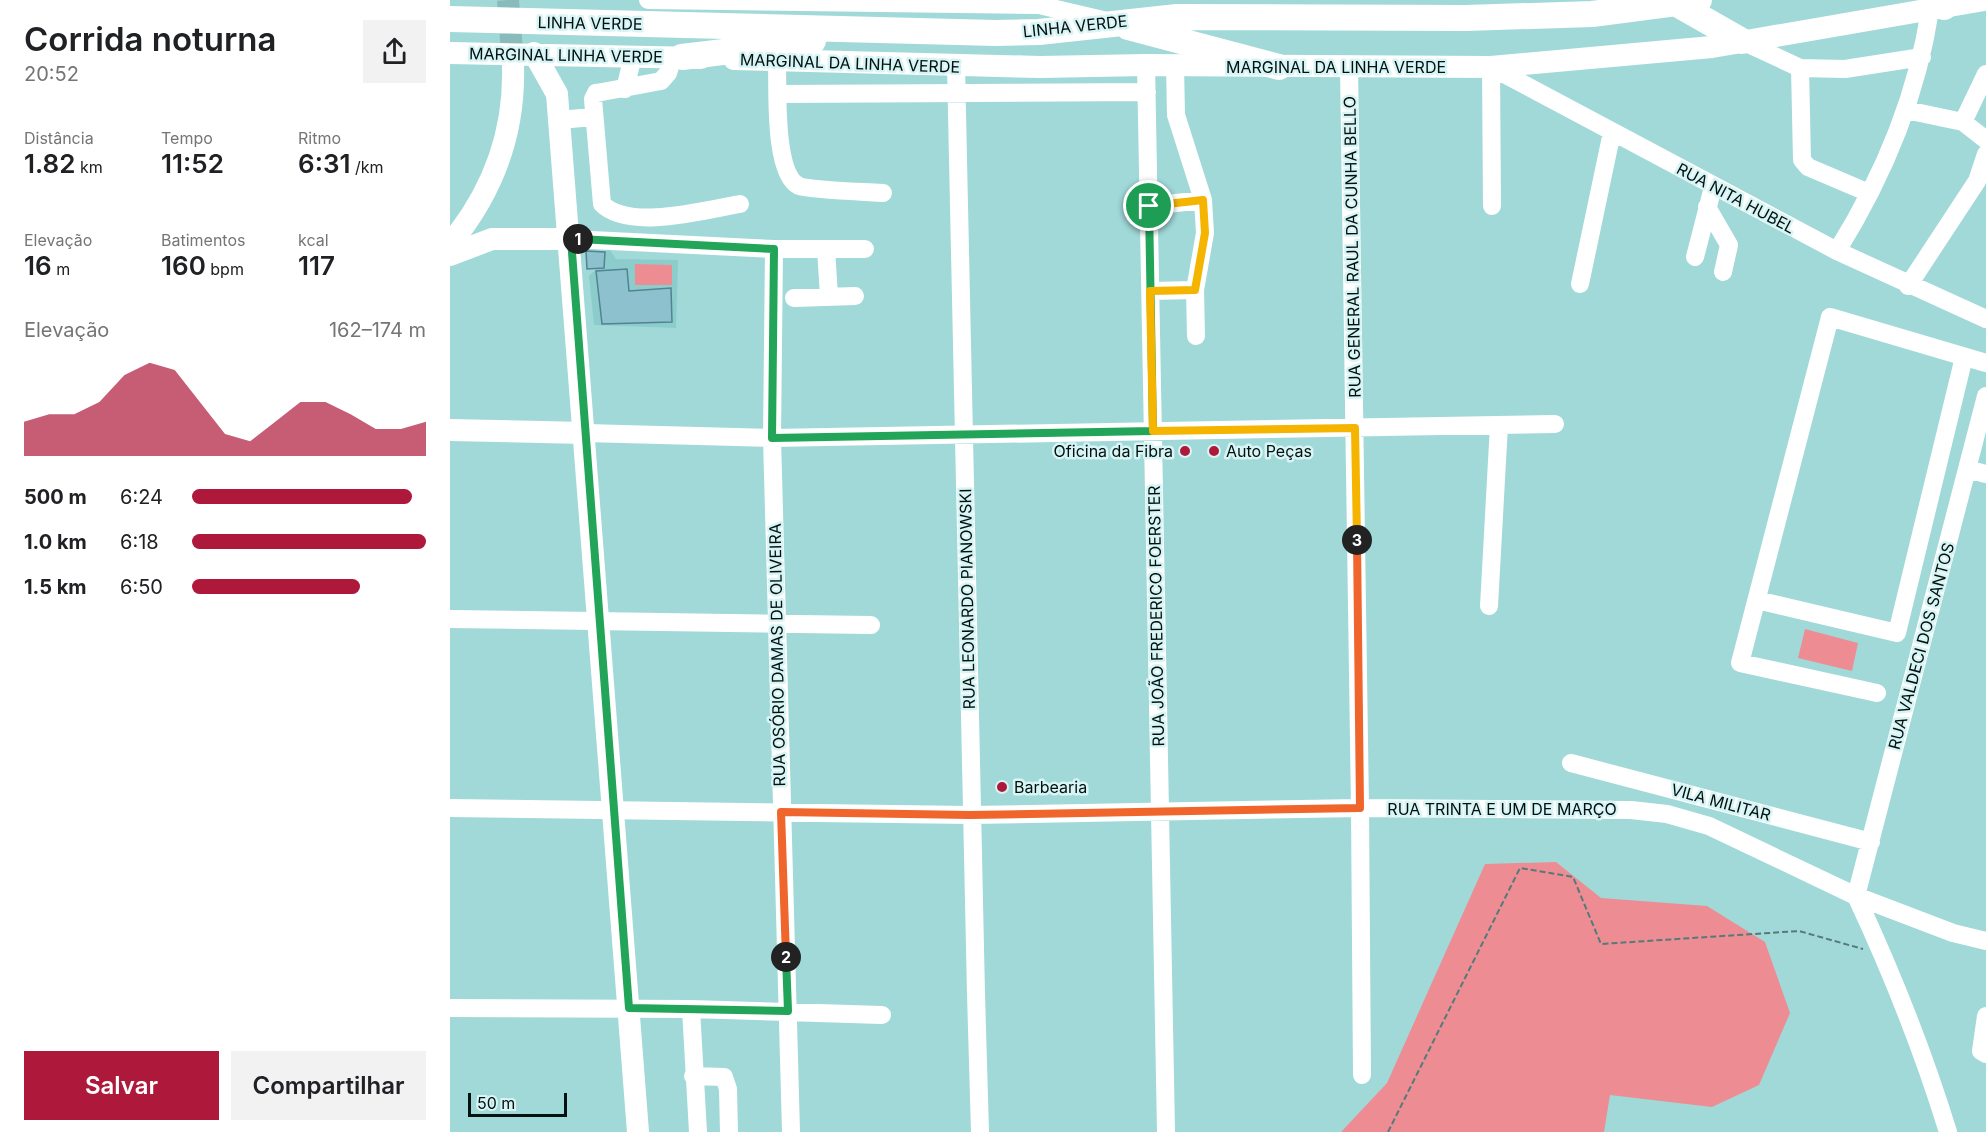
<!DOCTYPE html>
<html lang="pt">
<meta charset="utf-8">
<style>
body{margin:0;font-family:Inter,sans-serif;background:#f2f2f2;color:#202124;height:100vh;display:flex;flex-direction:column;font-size:22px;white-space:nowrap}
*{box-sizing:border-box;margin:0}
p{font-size:20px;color:#757577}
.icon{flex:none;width:33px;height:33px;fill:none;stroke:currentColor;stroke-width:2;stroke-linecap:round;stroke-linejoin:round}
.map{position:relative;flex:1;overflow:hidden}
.details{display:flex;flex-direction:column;background:#fff;width:450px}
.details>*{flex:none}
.scale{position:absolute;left:18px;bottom:15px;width:99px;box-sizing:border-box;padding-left:6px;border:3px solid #011;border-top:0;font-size:16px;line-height:21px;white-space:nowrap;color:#011;-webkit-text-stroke:4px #d9f4f4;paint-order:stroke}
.pin{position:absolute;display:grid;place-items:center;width:51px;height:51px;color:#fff;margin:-26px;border:3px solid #fff;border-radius:50%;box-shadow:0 2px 6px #0007}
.km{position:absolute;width:30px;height:30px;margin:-15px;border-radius:50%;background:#222;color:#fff;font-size:16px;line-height:30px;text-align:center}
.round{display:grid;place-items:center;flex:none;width:63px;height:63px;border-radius:0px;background:#f2f2f2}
.overview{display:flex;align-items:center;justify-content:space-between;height:102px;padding:0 24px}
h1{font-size:33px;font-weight:600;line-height:45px}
.metrics{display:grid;grid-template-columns:repeat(3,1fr);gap:9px;height:102px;padding:6px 24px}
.metrics div{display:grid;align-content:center}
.metrics b{font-size:26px;font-weight:600}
.metrics small{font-size:16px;font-weight:400}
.metrics p{font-size:16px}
.chart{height:168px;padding:12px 24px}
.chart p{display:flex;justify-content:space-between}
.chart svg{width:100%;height:108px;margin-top:6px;fill:#ae193b;opacity:.7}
.primary-button{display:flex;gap:12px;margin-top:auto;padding:12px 24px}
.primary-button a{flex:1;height:69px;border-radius:0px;background:#ae193b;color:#fff;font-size:24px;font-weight:600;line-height:69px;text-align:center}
.primary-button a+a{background:#f2f2f2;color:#202124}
ul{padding:0 24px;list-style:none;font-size:20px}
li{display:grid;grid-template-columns:96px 72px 1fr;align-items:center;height:45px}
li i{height:15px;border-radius:8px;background:#ae193b}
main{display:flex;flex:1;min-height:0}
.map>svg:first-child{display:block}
.built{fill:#8ccdcc}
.green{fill:#ed8d93}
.building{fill:#8dc1ce;stroke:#518390;stroke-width:1.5}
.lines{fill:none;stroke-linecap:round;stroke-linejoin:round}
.major-tunnel{stroke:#89bbbb;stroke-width:22;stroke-dasharray:22 11;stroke-linecap:butt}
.path{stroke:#547a7a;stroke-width:2;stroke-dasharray:6 3;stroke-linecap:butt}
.minor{stroke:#fff;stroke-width:18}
.major{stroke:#fff;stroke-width:22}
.highway{stroke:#fff;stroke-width:26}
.split-1-casing{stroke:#fff;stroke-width:12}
.split-2-casing{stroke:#fff;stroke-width:12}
.split-3-casing{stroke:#fff;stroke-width:12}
.split-4-casing{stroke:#fff;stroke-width:12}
.split-1{stroke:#22a559;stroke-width:8}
.split-2{stroke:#22a559;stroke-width:8}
.split-3{stroke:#f0652b;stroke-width:8}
.split-4{stroke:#f5b400;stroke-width:8}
.poi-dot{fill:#ae193b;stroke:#d9f4f4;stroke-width:2}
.labels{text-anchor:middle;stroke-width:5;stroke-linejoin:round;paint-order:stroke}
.street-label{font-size:16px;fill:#011;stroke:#d9f4f4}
.poi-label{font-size:16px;fill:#011;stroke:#d9f4f4;text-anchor:start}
</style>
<main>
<section class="details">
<div class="overview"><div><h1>Corrida noturna</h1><p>20:52</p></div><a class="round"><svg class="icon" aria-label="share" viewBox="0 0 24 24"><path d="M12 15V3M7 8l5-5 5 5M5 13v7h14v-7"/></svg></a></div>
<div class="metrics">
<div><p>Distância</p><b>1.82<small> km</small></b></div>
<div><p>Tempo</p><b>11:52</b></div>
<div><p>Ritmo</p><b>6:31<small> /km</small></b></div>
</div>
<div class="metrics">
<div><p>Elevação</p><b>16<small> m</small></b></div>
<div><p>Batimentos</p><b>160<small> bpm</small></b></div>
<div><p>kcal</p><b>117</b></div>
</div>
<div class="chart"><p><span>Elevação</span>162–174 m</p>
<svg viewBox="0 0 160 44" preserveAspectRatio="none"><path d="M0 44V30L10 27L20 27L30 22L40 11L50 6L60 9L70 22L80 35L90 38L100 30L110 22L120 22L130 27L140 33L150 33L160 30V44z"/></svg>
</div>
<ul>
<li><b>500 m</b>6:24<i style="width:94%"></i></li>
<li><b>1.0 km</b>6:18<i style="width:100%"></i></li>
<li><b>1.5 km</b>6:50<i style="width:72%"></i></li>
</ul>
<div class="primary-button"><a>Salvar</a><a>Compartilhar</a></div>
</section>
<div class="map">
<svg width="1536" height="1132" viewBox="0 0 1536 1132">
<rect width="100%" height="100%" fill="#a1d9d9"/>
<path class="built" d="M160,250L166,259L228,260L226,328L144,325L139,276L151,265L155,251Z"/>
<path class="green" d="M185,264L222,265V285H185Z
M1355,629L1408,643L1402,671L1348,658Z
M1106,862L1151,898L1257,906L1315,942L1340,1013L1309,1085L1262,1107L1160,1095L1154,1132H891L937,1083L1035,864Z"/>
<path class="building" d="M136,251L155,252L154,268L137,269Z
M177,269L179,291L221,288L222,322L152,324L146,271Z"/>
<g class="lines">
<path class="major-tunnel" d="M58,0L63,66"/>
<path class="path" d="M938,1132L1070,868L1123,877L1151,944L1349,931L1413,949"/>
<path class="minor" d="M198,0L589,5L653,20
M1292,41L1350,68L1395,69L1472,57
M223,57L218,73L211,81L152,92L146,93L143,99L152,204C179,231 255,210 290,204
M327,60C328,86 323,174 349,186C359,190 417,192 433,193
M696,65L716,1132
M725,65L726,115L753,200L755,233L745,290L746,336
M506,66C514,422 519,777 530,1132
M899,68L910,808L912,1075
M1350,68L1352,160L1358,167L1419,193
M175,89L183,56
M329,94L697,92
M1456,110L1513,122L1536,140
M110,120L142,117
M1513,122L1536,74
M699,206L753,200
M1042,206L1041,67L1387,251L1536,319
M1257,207L1279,245L1273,272
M121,239L324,249H415
M324,249L322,438L341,1132
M376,249L379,296
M1387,251C1433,177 1467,96 1480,10
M1245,257L1263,187
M1130,284L1162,132
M1458,286L1527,181L1536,154
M701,291L745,290
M344,298L405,296
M135,433L322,438L1105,424
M1517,469L1536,474
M1307,600L1447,633L1514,357
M1039,606L1049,425
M0,619L421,625
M1427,693L1290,663L1380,317L1536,363
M1121,763L1421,842
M0,808L520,815L910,808L1181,810L1217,814L1259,826L1406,896L1503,933L1536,941
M1406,896L1536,396
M1406,896C1442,973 1473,1051 1498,1132
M0,1008L241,1009L432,1015
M241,1009L248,1132
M1536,1016L1531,1051L1536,1054
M243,1076L274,1077L278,1089L279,1132"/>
<path class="major" d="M0,53L251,58
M84,53L107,94L188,1132
M284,59L590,67L696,65L1041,67L1262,47L1534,0
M0,244C43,192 65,134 63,66
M0,255L42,239H121
M0,430L135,433"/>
<path class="highway" d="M1227,4L1292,41
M1494,7L1501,0
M0,19L546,33L589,32L727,17L1016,18L1142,14L1249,0
M678,27L829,67
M232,57L363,41"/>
</g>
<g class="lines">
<g class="split-1-casing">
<path id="split-1" d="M128,239L324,249L322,438L703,431L699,206"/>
</g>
<g class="split-2-casing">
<path id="split-2" d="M128,239H121L179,1008L338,1011L336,957"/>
</g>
<g class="split-3-casing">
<path id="split-3" d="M336,957L331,812L520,815L910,808L907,540"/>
</g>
<g class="split-4-casing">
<path id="split-4" d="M699,206L753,200L755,233L745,290L700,291L703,431L905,428L907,540"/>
</g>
<use href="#split-1" class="split-1"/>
<use href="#split-2" class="split-2"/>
<use href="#split-3" class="split-3"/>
<use href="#split-4" class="split-4"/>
</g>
<g class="poi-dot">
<circle cx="735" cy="451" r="6"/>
<circle cx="764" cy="451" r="6"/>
<circle cx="552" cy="787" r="6"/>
</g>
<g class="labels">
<g class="street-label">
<text transform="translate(140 23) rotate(1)" y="6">LINHA VERDE</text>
<text transform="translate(625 26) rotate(-6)" y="6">LINHA VERDE</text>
<text transform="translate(116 55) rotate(1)" y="6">MARGINAL LINHA VERDE</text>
<text transform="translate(400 63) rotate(2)" y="6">MARGINAL DA LINHA VERDE</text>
<text x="886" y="73">MARGINAL DA LINHA VERDE</text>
<text transform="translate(1286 198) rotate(28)" y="6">RUA NITA HUBEL</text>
<text transform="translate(902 247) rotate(-91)" y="6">RUA GENERAL RAUL DA CUNHA BELLO</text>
<text transform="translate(517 599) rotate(-91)" y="6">RUA LEONARDO PIANOWSKI</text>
<text transform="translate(706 616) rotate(-91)" y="6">RUA JOÃO FREDERICO FOERSTER</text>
<text transform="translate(1471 646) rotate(-75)" y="6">RUA VALDECI DOS SANTOS</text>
<text transform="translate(327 655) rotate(-91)" y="6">RUA OSÓRIO DAMAS DE OLIVEIRA</text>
<text transform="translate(1271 802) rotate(15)" y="6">VILA MILITAR</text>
<text x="1052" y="815">RUA TRINTA E UM DE MARÇO</text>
</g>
<g class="poi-label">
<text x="723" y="457" text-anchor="end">Oficina da Fibra</text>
<text x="776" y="457">Auto Peças</text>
<text x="564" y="793">Barbearia</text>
</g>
</g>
</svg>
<div class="scale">50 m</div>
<div class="pin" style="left:699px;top:206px;background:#1e9e55"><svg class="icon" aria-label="arrive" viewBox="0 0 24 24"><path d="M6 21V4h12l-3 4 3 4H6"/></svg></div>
<b class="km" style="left:128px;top:239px">1</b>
<b class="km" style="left:336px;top:957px">2</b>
<b class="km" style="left:907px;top:540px">3</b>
</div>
</main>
